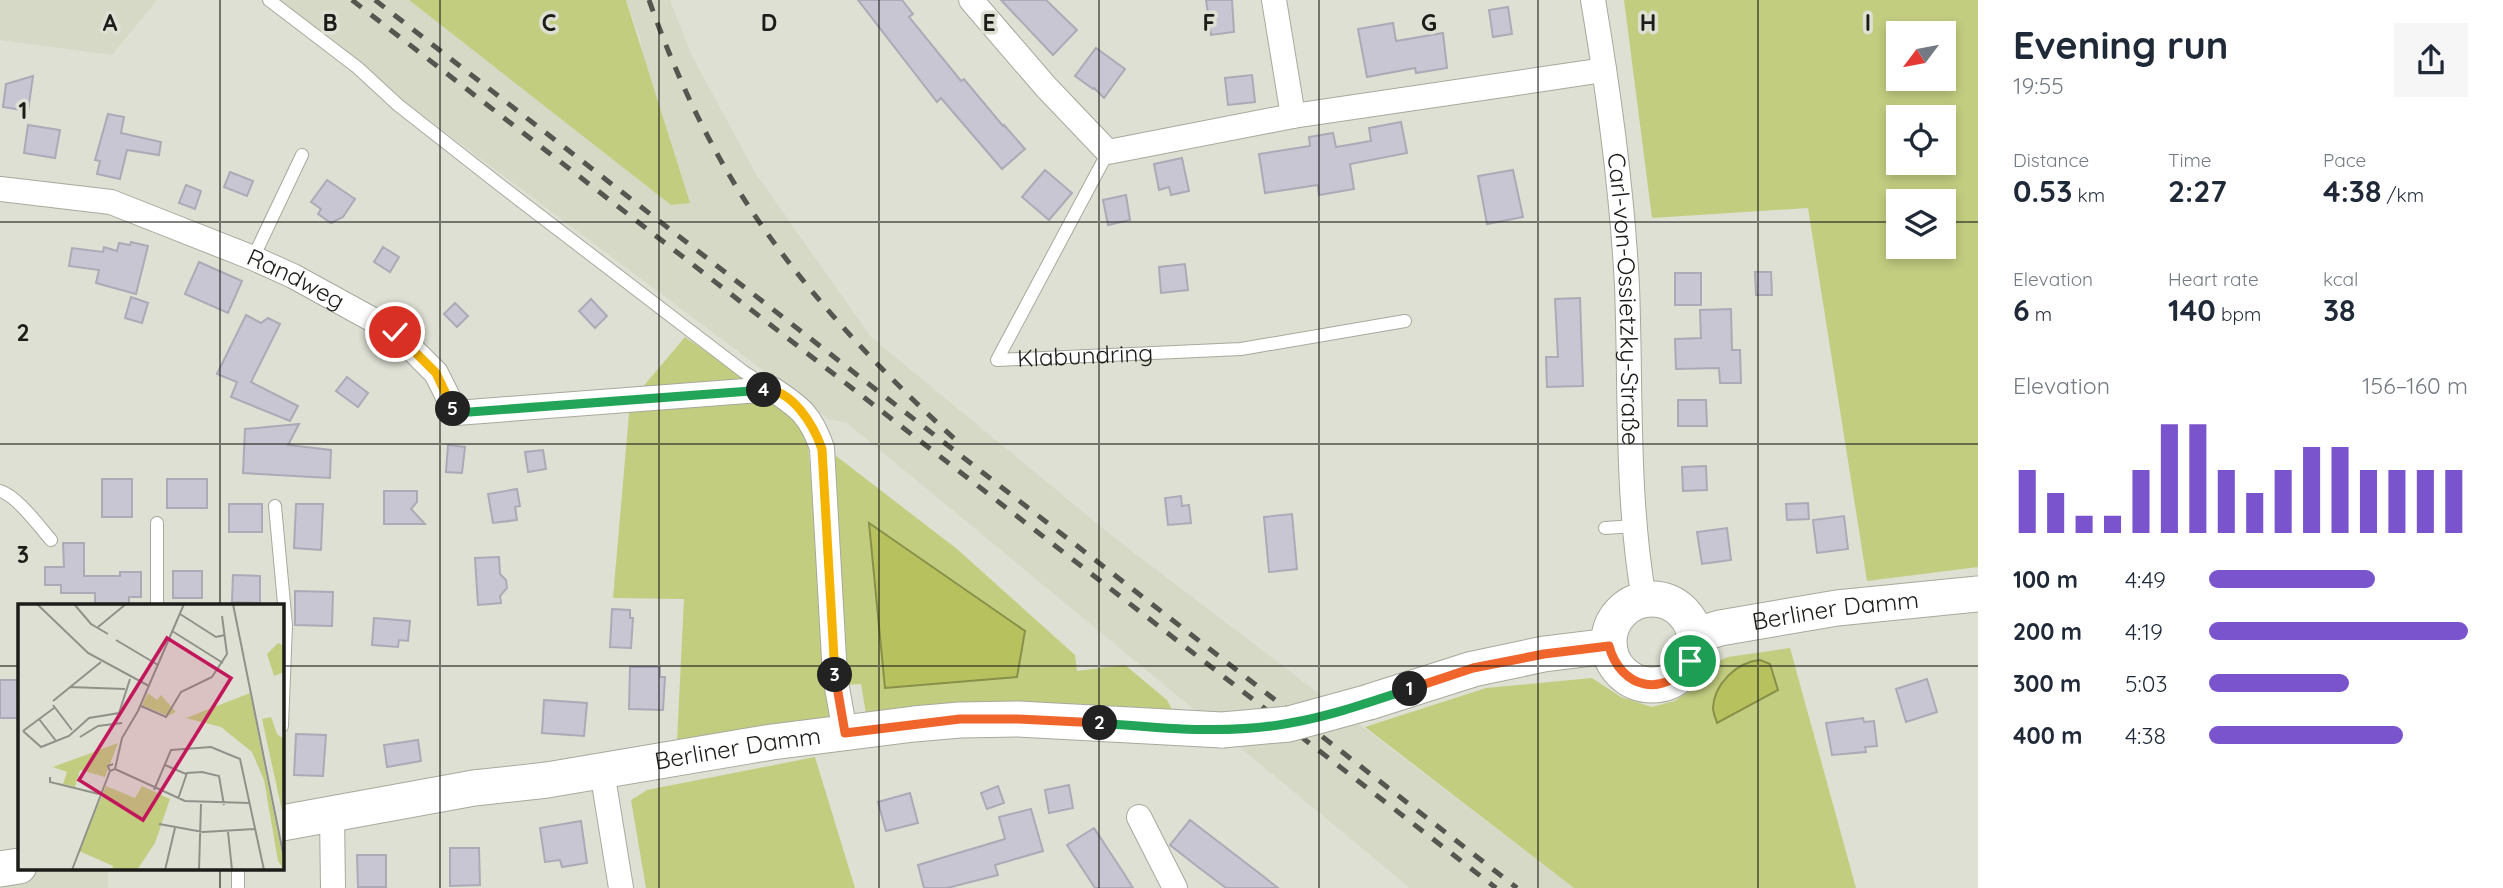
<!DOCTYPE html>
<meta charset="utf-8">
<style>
body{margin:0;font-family:Quicksand,sans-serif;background:#f6f6f7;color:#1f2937;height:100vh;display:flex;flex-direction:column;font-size:26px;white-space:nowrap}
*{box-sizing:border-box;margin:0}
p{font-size:23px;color:#747a83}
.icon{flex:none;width:38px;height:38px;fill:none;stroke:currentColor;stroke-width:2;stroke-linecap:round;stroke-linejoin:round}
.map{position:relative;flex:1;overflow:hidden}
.sheet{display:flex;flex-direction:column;background:#fff;width:525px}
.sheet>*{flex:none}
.needle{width:46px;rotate:238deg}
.tools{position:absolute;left:1886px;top:21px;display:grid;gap:14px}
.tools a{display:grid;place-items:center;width:70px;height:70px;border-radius:0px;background:#fff;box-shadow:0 4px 10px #0003;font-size:35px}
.pin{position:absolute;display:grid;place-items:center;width:60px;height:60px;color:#fff;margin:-30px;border:4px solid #fff;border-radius:50%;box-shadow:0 2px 7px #0007}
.km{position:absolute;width:35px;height:35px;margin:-18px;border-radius:50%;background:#222;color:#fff;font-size:19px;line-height:35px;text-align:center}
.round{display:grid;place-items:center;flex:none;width:74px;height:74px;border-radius:0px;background:#f6f6f7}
.headline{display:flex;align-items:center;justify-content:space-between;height:119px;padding:0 35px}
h1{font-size:38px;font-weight:800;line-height:52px}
.stats{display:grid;grid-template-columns:repeat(3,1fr);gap:10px;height:119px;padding:7px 35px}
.stats div{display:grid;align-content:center}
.stats b{font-size:30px;font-weight:800}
.stats small{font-size:19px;font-weight:400}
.stats p{font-size:19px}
.chart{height:196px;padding:14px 35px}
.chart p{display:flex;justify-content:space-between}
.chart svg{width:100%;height:126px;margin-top:7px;stroke:#7a54cd;stroke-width:6}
ul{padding:0 35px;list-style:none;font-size:23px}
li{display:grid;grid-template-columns:112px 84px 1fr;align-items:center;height:52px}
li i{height:18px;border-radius:9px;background:#7a54cd}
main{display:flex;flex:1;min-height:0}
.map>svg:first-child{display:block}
.built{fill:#d6d9c5}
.green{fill:#c3cd80;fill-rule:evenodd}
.water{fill:#b7c25e;stroke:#889049;stroke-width:2}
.building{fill:#c9c6d3;stroke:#acaab6;stroke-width:2}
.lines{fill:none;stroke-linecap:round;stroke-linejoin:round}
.lane-casing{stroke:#a7a99d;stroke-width:14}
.street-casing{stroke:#a7a99d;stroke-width:26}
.secondary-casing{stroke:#a7a99d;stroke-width:37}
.lane{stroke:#fff;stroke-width:12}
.street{stroke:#fff;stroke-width:24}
.secondary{stroke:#fff;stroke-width:35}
.rail{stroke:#54564f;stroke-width:5;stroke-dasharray:12 12;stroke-linecap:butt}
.secondary-bridge-casing{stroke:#a7a99d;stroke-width:37;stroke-linecap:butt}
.secondary-bridge{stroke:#fff;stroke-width:35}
.split-1-casing{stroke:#fff;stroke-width:14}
.split-2-casing{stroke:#fff;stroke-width:14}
.split-3-casing{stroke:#fff;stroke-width:14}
.split-4-casing{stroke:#fff;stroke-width:14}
.split-5-casing{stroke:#fff;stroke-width:14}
.split-6-casing{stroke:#fff;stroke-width:14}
.split-1{stroke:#f0652b;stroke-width:9}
.split-2{stroke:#22a559;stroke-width:9}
.split-3{stroke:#f0652b;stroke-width:9}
.split-4{stroke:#f5b400;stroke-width:9}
.split-5{stroke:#22a559;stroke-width:9}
.split-6{stroke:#f5b400;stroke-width:9}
.grid{fill:none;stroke:#1c1d18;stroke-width:2;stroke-opacity:0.55}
.labels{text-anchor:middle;stroke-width:7;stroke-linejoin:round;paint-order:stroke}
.street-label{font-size:24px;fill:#1c1d18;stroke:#dee0d4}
.inset-road{fill:none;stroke:#909289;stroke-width:2}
.view{fill:#c2185b;fill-opacity:0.15;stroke:#c2185b;stroke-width:3.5}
.inset-edge{fill:none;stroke:#1c1d18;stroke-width:3.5}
.grid-label{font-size:23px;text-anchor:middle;font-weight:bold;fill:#1c1d18;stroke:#dee0d4;stroke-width:7;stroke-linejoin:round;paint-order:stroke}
</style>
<main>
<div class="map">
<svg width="1978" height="888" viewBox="0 0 1978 888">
<rect width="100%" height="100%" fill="#dee0d4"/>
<path class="built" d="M0,0H157L112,55L0,40Z
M269,0H409L671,205L640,38L626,0H670L692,56L756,174L871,337L1111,535L1574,888H1410L847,423L828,419Z
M38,869H108V888H0V875Z"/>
<path class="green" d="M409,0H626L690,203L671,205Z
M1624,0H1978V567L1867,581L1808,208L1652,218ZM1899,33H1944V79H1899ZM1899,117H1944V163H1899ZM1944,201V247H1899V201Z
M685,337L769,395L807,432L831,719L677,741L684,599L613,598L630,402Z
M827,449L957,549L1075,655L1077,671L1125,665L1167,700L1174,713L866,714L861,684L845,685Z
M1790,648L1856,888H1574L1365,727L1486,688L1592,678L1621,697L1652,707L1674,701L1692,690L1714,663L1728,657Z
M815,757L855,888H646L631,800L647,790Z"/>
<path class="water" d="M869,523L1025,631L1017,677L885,688Z
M1760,660L1770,664L1778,690L1717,723C1716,719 1713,713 1713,708C1714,684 1737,662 1760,660Z"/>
<path class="building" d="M858,0H902L913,14L909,17L961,81L964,79L1003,126L1004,125L1025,149L1002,169L941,98L937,102Z
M1001,0H1046L1077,30L1053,55Z
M1206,0H1232L1234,32L1211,35Z
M1508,7L1512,34L1493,37L1489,10Z
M1393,23L1396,41L1443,33L1447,68L1416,73L1415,68L1367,77L1358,29Z
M1096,48L1125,69L1104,98L1094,88L1093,89L1075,76Z
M1252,75L1255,102L1228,105L1225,78Z
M33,76L28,111L3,107L6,84Z
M108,114L124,117L121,133L161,142L159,155L127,150L120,179L97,174L100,161L95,160Z
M1401,122L1407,153L1350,164L1354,189L1319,195L1318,185L1265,193L1259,154L1310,146L1309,137L1333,133L1336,147L1371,141L1369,128Z
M28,125L60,130L55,158L24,153Z
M1182,158L1189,191L1171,195L1169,187L1159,190L1154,164Z
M1045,170L1072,193L1049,220L1022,197Z
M1513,170L1523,217L1487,224L1478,176Z
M230,172L253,181L247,196L224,187Z
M327,180L355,199L343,217L331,223L318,214L321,209L311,202Z
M186,185L201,191L195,209L179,203Z
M1126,195L1130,220L1108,225L1103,200Z
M131,242L148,246L136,294L96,283L99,270L69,266L72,248L103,252L104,247L117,251L119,243L130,245Z
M383,247L399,257L390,272L374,262Z
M199,262L242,281L228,313L185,294Z
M1185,264L1188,290L1161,293L1159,267Z
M1755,272H1771L1772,295H1756Z
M1675,273H1701V305H1675Z
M131,297L148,303L142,323L125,318Z
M1580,298L1583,386L1547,387L1546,357H1558L1555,299Z
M591,299L607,316L595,328L579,311Z
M455,303L468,316L457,327L444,314Z
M1731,309L1732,350H1740L1741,383H1720L1719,368L1676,369L1675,339L1701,338L1700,310Z
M246,315L261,323L268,318L280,324L251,382L298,406L290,421L231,397L237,382L217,374Z
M347,377L368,393L358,407L336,391Z
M1678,400H1706L1707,426H1678Z
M299,424L288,445L331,450L330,478L243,473L245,429Z
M448,445L465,447L462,473L446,472Z
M543,450L546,469L528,472L525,452Z
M1706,466L1707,490L1683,491L1682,467Z
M102,479H132V517H102Z
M167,479H207V508H167Z
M517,489L520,506L515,507L517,520L493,523L488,494Z
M384,491H417V502L411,509L425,524H384Z
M1181,496L1182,506L1189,505L1191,523L1168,525L1165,498Z
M1808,503L1809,519L1787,520L1786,504Z
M229,504H262V532H229Z
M296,504H323L321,550L294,548Z
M1292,514L1297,569L1269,572L1264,517Z
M1844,516L1848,549L1817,553L1813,520Z
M1727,528L1731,560L1702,564L1697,532Z
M63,543H84V576H120V572H141V597H129V606H95V593H61V585H45V567H64Z
M499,557L500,574L506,580L507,588L500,596L501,603L478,605L475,558Z
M173,571H202V598H173Z
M233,575L260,576V603L232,602Z
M295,591L333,592L332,626L295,625Z
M612,609L630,610V618H633L631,648L610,647Z
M374,618L410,621L408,641L399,640L398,647L372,645Z
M630,667H660V677H665L663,710L629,709Z
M1927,679L1937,712L1906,722L1896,689Z
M0,680H17L18,718H0Z
M544,700L587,703L584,736L542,733Z
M1863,718L1864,722L1874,721L1877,746L1865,747L1866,752L1832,755L1826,723Z
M296,734L326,735L323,776L294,775Z
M418,740L421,761L387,767L384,745Z
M1069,785L1073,808L1049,813L1045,790Z
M998,786L1004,803L987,809L981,793Z
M910,793L918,823L886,831L878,802Z
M1031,809L1043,851L995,865L998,875L947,888H924L918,865L1005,839L999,817Z
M1190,820L1259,873L1278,888H1226L1198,867L1170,845Z
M581,821L587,863L562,867L560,860L545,862L540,828Z
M1094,828L1123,872L1133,888H1095L1067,845Z
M450,848H479L480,885L450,886Z
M357,855H386V887H358Z"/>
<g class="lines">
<g class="lane-casing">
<g id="lane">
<path d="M269,0L358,68L398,105L500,185L744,372L766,386"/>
<path id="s1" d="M1108,152L997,360L1241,349L1405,321"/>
<path d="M253,258L302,155"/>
<path d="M0,491C16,495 39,526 51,540"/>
<path d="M275,506L286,625L282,726"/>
<path d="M1605,528L1634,526"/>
<path d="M157,606V523"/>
<path d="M238,888V869"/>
</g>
</g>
<g class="street-casing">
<g id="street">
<path d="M971,0L1046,87L1108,152L1293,116L1604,70"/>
<path d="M1274,0L1293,116"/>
<path id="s2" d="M1593,0C1609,94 1622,190 1627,286C1631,390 1626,496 1644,599"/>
<path id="s3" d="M0,189L111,202L253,258L293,276L395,332L436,373L456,413L772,389C800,407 811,416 822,448L835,676L845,733"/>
<path d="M602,771L621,888"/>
<path d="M332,814L333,888"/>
<path d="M1139,817L1175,888"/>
</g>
</g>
<g class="secondary-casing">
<g id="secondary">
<circle cx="1652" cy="642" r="43"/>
<path id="s4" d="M1694,636L1720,628L1837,608L1978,594"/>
<path d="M1369,702L1473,669L1544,654L1609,646"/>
<path id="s5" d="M282,823L474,788L547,780L772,742L914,724L960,720L1018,719L1222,730"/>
<path d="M0,869L19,866"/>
</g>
</g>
<use href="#lane" class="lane"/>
<use href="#street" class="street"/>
<use href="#secondary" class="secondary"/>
<path class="rail" d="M352,0L1496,888
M375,0L1517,888
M649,0C678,82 716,162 767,233C822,310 889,379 958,442"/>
<g class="secondary-bridge-casing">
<path id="secondary-bridge" d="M1222,730L1289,724L1369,702"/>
</g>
<use href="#secondary-bridge" class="secondary-bridge"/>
</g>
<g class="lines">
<g class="split-1-casing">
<path id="split-1" d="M1410,689L1473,668L1544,654L1609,646C1620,688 1665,700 1690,661"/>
</g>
<g class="split-2-casing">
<path id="split-2" d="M1100,723C1163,728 1227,735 1290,723C1331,716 1370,702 1410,689"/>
</g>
<g class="split-3-casing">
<path id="split-3" d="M835,675L845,733L960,719H1018L1100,723"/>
</g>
<g class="split-4-casing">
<path id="split-4" d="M764,390C792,388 814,426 822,449L835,675"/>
</g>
<g class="split-5-casing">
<path id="split-5" d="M453,409L456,413L764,390"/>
</g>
<g class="split-6-casing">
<path id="split-6" d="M395,332L436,373L453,409"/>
</g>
<use href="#split-1" class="split-1"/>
<use href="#split-2" class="split-2"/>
<use href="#split-3" class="split-3"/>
<use href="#split-4" class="split-4"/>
<use href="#split-5" class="split-5"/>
<use href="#split-6" class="split-6"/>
</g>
<path class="grid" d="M220,0V606M440,0V888M659,0V888M879,0V888M1099,0V888M1319,0V888M1538,0V888M1758,0V888M0,222H1899M1944,222H1978M0,444H1978M0,666H19M282,666H1978M220,869V888"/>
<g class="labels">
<g class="street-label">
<text dy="8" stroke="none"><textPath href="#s3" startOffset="312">Randweg</textPath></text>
<text dy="8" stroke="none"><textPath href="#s2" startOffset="301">Carl-von-Ossietzky-Straße</textPath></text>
<text dy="8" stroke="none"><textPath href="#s1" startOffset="324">Klabundring</textPath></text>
<text dy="8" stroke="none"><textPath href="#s4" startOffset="144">Berliner Damm</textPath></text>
<text dy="8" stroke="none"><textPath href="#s5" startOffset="462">Berliner Damm</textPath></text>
</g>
</g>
<g transform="translate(18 604)">
<rect width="266" height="266" fill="#dee0d4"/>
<path d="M260,39L266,42V68L256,72L249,50ZM130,89L139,96L143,91L158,108L150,112L124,101ZM232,89L264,250L266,266L260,257L246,176L234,148L203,123L168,114ZM253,113L259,130L266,135L264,207L244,115ZM100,139L87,173L62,166L57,183L45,180L49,168L35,163ZM88,182L117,194L124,182L152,195L137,239L119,266H94L95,262L61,247Z" fill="#c3cd80"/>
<path class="inset-road" d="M19,0L70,49L131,82M56,0L73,20L90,30M215,0L266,254M162,10L198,33L207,31M80,23L108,0M154,27L205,59M98,36L140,61M52,83L107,85M35,97L83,58M35,101L54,126M123,102L148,113L163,88L194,73L209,50L204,12M21,115L38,137M5,127L23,143L51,132L71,114L101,109L112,75M5,127L36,104M62,133L80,122L104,119M95,160L90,162L92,167L97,165L104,134L120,107L166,0M147,161L168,170M97,165L167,197L231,199M32,173V178L81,190M136,186L153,146L193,143L222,155L246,266M160,195L169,169L184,168L201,172L206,201M141,220L185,228L237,225M210,228L214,266M54,266L92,167M147,266L157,224M181,266L183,200"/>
<path class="view" d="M149,34L213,74L125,216L61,176Z"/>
<rect width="266" height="266" class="inset-edge"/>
</g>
<g class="grid-label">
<text x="110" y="31">A</text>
<text x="330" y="31">B</text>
<text x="549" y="31">C</text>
<text x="769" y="31">D</text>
<text x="989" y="31">E</text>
<text x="1209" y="31">F</text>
<text x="1429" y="31">G</text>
<text x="1648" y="31">H</text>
<text x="1868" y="31">I</text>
<text x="23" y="119">1</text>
<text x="23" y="341">2</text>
<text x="23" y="563">3</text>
</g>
</svg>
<div class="tools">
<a><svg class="needle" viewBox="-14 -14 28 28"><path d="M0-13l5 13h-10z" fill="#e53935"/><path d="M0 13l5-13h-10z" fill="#747a83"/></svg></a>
<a><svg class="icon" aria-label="locate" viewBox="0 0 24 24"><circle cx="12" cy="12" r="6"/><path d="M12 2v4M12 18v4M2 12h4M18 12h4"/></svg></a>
<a><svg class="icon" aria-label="layers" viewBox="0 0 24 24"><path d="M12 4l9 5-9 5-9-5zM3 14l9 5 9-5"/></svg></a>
</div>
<div class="pin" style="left:1690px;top:661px;background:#1e9e55"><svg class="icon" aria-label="arrive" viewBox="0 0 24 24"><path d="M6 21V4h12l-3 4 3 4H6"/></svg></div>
<div class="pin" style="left:395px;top:332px;background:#d93025"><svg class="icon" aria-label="check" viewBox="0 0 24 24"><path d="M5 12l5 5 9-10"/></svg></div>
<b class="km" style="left:1410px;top:689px">1</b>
<b class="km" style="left:1100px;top:723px">2</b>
<b class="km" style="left:835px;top:675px">3</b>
<b class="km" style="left:764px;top:390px">4</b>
<b class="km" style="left:453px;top:409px">5</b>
</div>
<section class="sheet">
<div class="headline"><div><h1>Evening run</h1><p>19:55</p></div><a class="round"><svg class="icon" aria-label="share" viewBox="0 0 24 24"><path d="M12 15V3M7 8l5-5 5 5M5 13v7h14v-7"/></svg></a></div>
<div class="stats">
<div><p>Distance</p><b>0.53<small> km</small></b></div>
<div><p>Time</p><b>2:27</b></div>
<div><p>Pace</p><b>4:38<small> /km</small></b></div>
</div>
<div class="stats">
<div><p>Elevation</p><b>6<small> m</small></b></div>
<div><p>Heart rate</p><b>140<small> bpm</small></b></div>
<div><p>kcal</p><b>38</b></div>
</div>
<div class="chart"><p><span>Elevation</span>156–160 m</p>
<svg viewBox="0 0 160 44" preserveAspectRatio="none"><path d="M5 44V22M15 44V30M25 44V38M35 44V38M45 44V22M55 44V6M65 44V6M75 44V22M85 44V30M95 44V22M105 44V14M115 44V14M125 44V22M135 44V22M145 44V22M155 44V22"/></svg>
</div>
<ul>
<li><b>100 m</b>4:49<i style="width:64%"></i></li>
<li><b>200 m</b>4:19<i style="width:100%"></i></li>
<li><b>300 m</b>5:03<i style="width:54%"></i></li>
<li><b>400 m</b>4:38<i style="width:75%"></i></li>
</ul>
</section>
</main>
